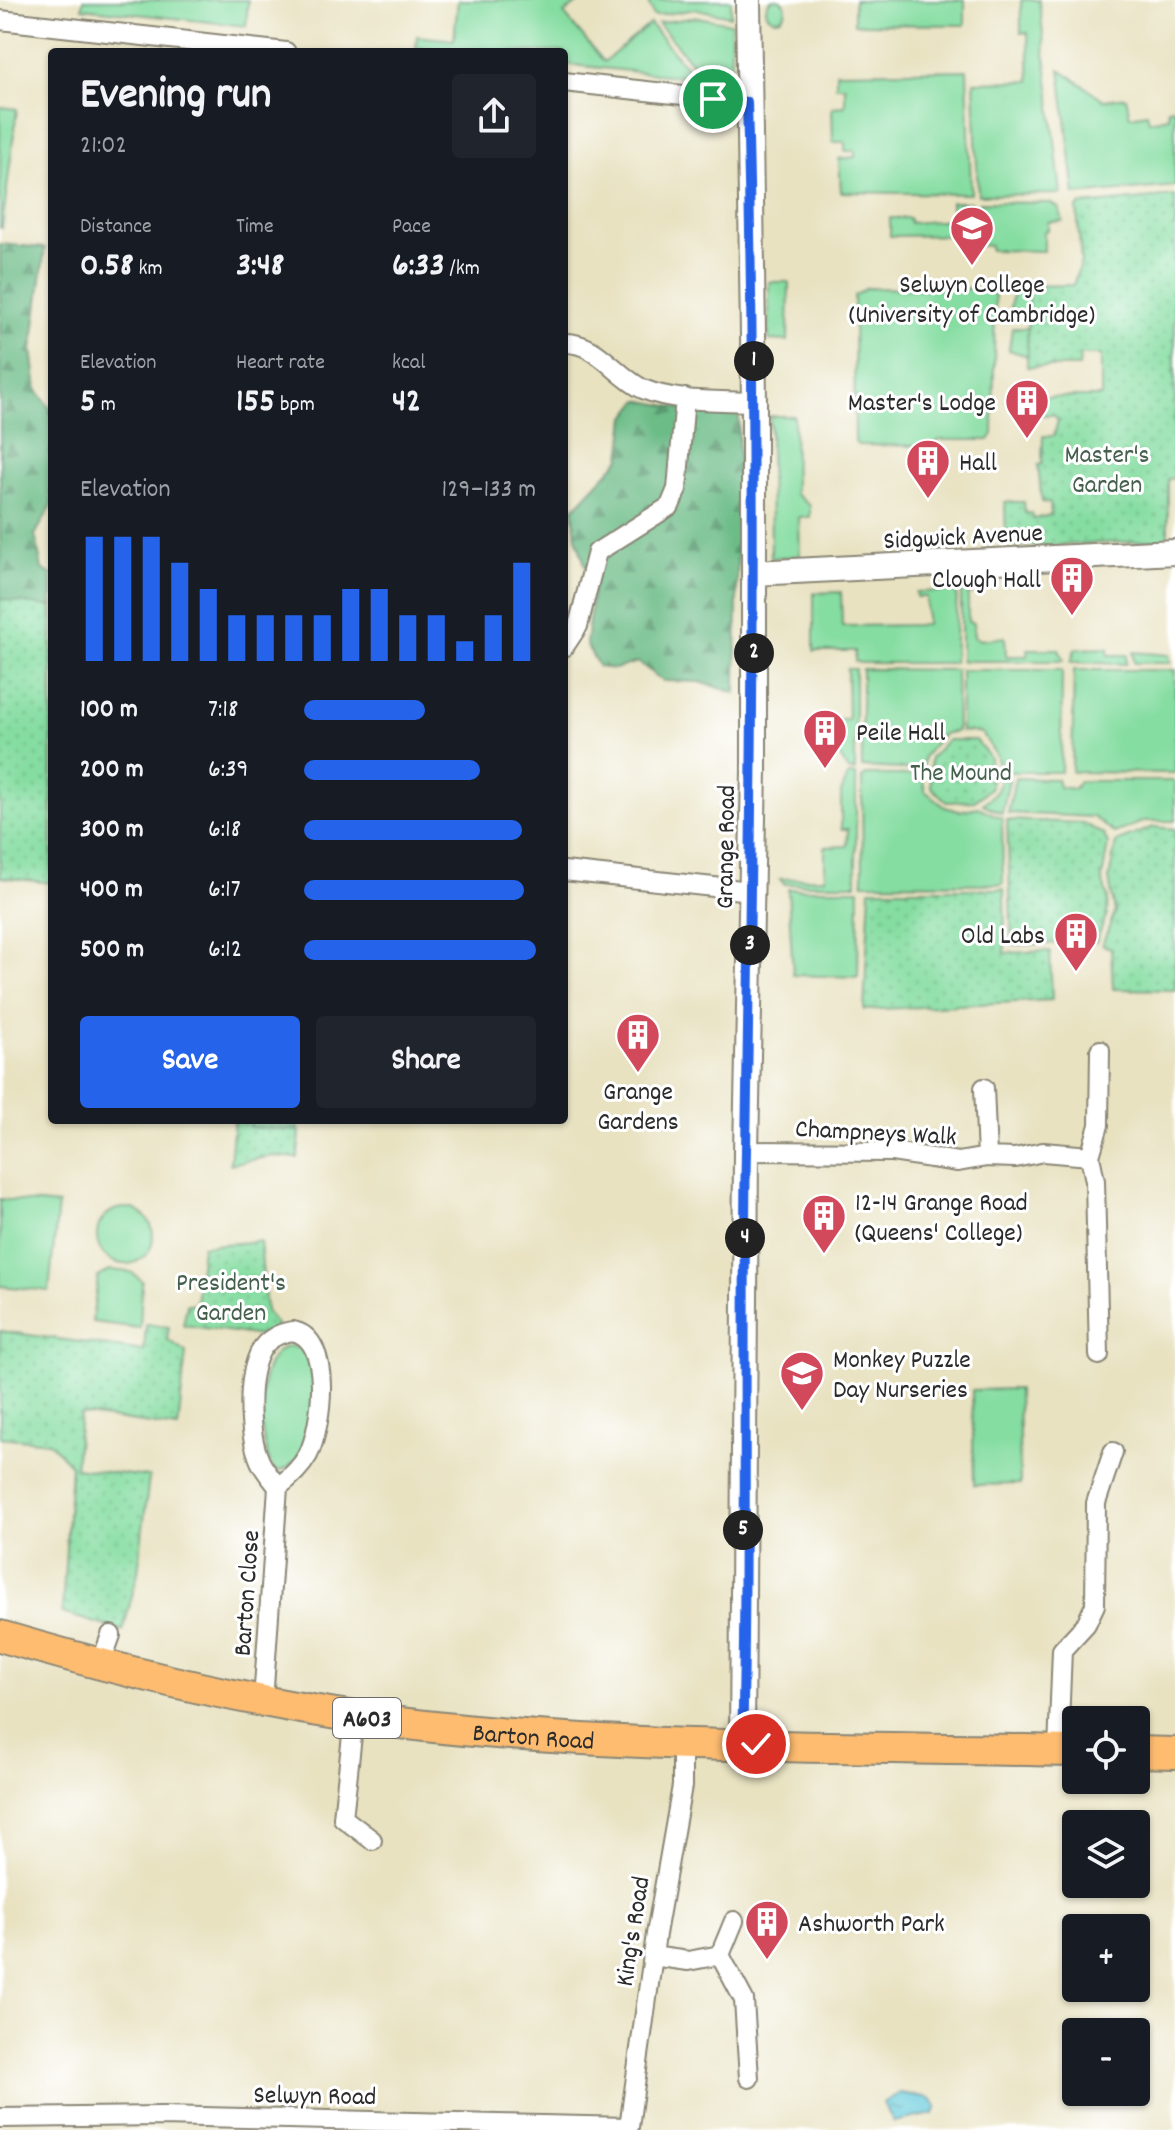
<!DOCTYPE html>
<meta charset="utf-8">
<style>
body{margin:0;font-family:Dekko,sans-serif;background:#20242c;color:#f1f3f6;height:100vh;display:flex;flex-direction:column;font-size:30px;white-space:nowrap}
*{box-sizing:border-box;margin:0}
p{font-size:26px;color:#9ea1a6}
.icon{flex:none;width:44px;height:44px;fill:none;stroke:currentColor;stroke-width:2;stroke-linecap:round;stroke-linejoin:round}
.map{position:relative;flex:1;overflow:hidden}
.panel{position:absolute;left:48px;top:48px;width:520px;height:1076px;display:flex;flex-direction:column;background:#171b24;border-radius:8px;box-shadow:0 2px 6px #0004}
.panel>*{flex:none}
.buttons{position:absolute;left:1062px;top:1706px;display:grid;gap:16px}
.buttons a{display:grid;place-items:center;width:88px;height:88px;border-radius:8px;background:#171b24;box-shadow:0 2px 6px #0004;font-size:40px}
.pin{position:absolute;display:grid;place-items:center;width:68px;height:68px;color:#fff;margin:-34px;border:4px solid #fff;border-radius:50%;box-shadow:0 2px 8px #0007}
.km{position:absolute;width:40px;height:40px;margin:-20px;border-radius:50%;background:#222;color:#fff;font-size:22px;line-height:40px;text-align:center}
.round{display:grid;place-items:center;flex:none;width:84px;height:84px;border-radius:8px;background:#20242c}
.headline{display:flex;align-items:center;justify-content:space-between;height:136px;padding:0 32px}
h1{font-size:44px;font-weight:700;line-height:60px}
.stats{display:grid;grid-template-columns:repeat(3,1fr);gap:12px;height:136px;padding:8px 32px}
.stats div{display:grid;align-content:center}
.stats b{font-size:34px;font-weight:700}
.stats small{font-size:22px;font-weight:400}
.stats p{font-size:22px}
.chart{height:224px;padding:16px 32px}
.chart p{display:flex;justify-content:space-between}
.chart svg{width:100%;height:144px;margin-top:8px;stroke:#2563eb;stroke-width:6}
.cta{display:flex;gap:16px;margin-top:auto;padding:16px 32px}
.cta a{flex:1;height:92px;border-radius:8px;background:#2563eb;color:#fff;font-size:32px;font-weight:700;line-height:92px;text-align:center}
.cta a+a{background:#20242c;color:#f1f3f6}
ul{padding:0 32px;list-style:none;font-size:26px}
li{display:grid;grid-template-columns:128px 96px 1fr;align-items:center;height:60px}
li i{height:20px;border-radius:10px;background:#2563eb}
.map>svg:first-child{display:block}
.green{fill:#85dda1;stroke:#588466;stroke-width:2}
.forest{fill:url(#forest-firs);stroke:#4c7459;stroke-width:2}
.garden{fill:url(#garden-dots);stroke:#588466;stroke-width:2}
.water{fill:url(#water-ripples);stroke:#457a82;stroke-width:2}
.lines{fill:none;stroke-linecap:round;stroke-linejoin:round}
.minor-casing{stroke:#8a8676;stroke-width:22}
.tertiary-casing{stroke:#8a8676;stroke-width:28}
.primary-casing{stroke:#8a8676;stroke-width:34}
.minor{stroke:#fff;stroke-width:18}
.tertiary{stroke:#fff;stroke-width:24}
.primary{stroke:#fdbc6f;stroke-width:30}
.route-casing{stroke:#fff;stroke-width:16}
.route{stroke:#2563eb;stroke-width:10}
.labels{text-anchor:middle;stroke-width:6;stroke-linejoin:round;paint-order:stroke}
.shield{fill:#fff;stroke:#6b6b6b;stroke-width:2}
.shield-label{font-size:24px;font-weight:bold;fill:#2b2b2b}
.poi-label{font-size:26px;fill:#2b2b2b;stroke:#fff;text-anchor:start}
.park-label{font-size:26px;fill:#46604e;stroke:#fff}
.street-label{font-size:26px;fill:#2b2b2b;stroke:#fff}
</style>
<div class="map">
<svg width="1175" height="2130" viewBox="0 0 1175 2130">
<defs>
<pattern id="forest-firs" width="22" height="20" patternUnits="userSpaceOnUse" patternTransform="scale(2)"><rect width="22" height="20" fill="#6cbc87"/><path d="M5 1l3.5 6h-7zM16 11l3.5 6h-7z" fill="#59996f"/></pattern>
<pattern id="garden-dots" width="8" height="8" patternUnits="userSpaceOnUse" patternTransform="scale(2)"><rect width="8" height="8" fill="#85dda1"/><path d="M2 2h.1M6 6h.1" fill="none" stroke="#73be8b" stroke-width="1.8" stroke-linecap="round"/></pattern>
<pattern id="water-ripples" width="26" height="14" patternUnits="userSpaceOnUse" patternTransform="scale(2)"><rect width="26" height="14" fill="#5fc9da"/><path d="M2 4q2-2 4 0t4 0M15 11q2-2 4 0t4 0" fill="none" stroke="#4fa3b1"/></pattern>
</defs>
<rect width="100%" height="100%" fill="#fff"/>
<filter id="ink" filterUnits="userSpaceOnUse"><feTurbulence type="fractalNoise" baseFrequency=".0125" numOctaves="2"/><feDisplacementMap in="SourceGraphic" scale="16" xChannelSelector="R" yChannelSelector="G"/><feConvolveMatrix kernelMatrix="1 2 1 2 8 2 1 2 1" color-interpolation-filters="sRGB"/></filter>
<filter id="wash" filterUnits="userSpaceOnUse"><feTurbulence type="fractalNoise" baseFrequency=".006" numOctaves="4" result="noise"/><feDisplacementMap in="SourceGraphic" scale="32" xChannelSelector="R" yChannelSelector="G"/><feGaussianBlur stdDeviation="1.8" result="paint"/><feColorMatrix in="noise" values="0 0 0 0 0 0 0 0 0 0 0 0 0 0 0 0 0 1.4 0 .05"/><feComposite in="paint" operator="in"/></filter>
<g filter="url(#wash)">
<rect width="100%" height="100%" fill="#e8e2c1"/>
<path class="green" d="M766 9a10 10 0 1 1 20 0a10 10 0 1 1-20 0Z
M83,0H248L246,26L82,8Z
M458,0H582L564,14L604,62L650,24L695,78L564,64V52H451L416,48L417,36L454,40Z
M647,0H731V16L696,9L654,16Z
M854,0H965V25L854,24Z
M1021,0H1039L1061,194L978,195L974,82L1030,81L1028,33H1021Z
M697,17L731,23V82L705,79L658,23Z
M1060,69L1104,100L1126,97L1130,116L1147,113L1149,121L1169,117L1168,109L1175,108V186L1075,195Z
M967,70L971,194L841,192L839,159L855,157V151H845V142H833L832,107L845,106V86H836V72Z
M0,107L17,109L2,228H0Z
M951,202H971V235L890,236V218H909L910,223L951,220Z
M979,202L1050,203L1059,208L1063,221L1048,222V230L1044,231V251L990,250V246L979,245Z
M769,282H789L788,341L769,340Z
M867,288L989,289L995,296L993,434L989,440H939L934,446L858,445L855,442L854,296Z
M1028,290V318L1009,315L1013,291Z
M1012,328H1028L1027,356L1009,350Z
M770,416H794L795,494L810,506V517H799L800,556L771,558Z
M973,590V594L968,595V622L973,623L974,637L980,640L1005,637L1006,656H1027L1028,649H1059L1064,661H961V591Z
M957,591L954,663H860L855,661V651H814V593L841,592L842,626L926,625V597H916V592Z
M1108,648V655H1127L1126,664L1071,662L1075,649Z
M1133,652L1169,655L1171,663H1134Z
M847,669H855V771L848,770L839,755V720H848Z
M862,669L956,670L957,731L943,734L924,756L922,770L862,767Z
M961,670H1062L1061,772H1000L997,757L982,733L961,731Z
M1074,670H1175V773L1072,772Z
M848,775H856V884H784L780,879L825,878V847L847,846L848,829H841V793Z
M866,775H922L925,791L945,807L959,811L978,807L1002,818L1003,884L863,883L862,778Z
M1001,777L1009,780L1002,813L983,804L997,791Z
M1015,778L1057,779L1059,787L1074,789L1079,781H1175V821H1145L1114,833L1093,817L1008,813Z
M788,889H859L858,977L793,975Z
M251,1120H298L297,1131L251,1127Z
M0,1199L58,1205L49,1291L0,1286Z
M97 1236a28 28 0 1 1 56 0a28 28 0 1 1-56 0Z
M110,1270L131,1272L142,1281L140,1328L92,1322L98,1277Z
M289,1346C298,1348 305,1348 310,1357C321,1379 310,1478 274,1470C257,1445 251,1354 289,1346Z
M1018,1389L1020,1484L974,1485L972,1390Z"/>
<path class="forest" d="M0,244L45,248L32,349L37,390L52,411V505L35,535L42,569L52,575V753L0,799Z
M639,400L695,411L719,406L739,410L736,693L700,682L663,681L638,662L615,669L599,667L586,644L593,589L576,537L573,509L621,458L626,417Z"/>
<path class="garden" d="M1175,196V478L1168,479V540L1013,547L1006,537L1005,502H1024L1025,513H1032L1033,519L1051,515L1050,503L1042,502L1038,465L1042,464L1043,436H1054L1058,420L1054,415L1027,414V397H1101V355H1080L1079,367H1027L1028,286L1073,285L1081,262L1077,208L1081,205Z
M0,599L52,607V883L0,877Z
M947,740H976L990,758L991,787L975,801L947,802L931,787L930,758Z
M1007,820L1083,823L1104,835L1108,844L1102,879L1108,898L1107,914L1096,942L1012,945Z
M1154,827L1175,829V990L1113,989L1111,948L1102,945L1115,912L1109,879L1116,842Z
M870,889H1004L1005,953L1050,951L1052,1000L864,1010Z
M234,1120H250V1127L300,1131L298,1158L271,1156L230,1164Z
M260,1241L266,1311L277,1326L261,1336L183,1325L187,1304H196L202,1246Z
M146,1324L169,1327L167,1339L186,1352L178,1428L80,1414L75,1468L149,1477L138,1572L123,1631L62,1613L71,1465L49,1442L0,1437V1331L144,1351Z"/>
<path class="water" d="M900,2093L930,2098L937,2106L934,2114L894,2122L883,2103Z"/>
</g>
<g filter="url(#ink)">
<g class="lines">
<g class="minor-casing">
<path id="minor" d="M0,20L286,52
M564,82L747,102
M564,343C598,342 615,376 643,389C676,403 720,400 754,402
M564,647L578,626L597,552L670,506L677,489L685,398
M564,871L751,891
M984,1088L987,1157
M746,1151L892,1152L958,1162L987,1157L1015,1158L1043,1152L1090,1156L1095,1181L1099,1355
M1090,1156L1099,1125L1100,1050
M100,1666L111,1635
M263,1701L278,1487C272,1479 264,1470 260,1461C248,1434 246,1377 261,1350C267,1339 280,1333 292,1331C334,1337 322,1427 308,1455C300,1469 290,1478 278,1487
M354,1717L343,1818L372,1840
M1058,1750L1062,1650L1086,1624L1095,1605L1096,1503L1113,1452
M720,1955L744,2000L749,2078
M652,1956L688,1961L720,1955L734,1921
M0,2118L162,2116L629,2127L656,1934L682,1786V1743"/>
</g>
<g class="tertiary-casing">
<path id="tertiary" d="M754,573L1175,552
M742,1744L746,1151L754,770V402L748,0"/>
</g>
<g class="primary-casing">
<g id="primary">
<path id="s1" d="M0,1636C139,1677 280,1710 425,1726C640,1750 859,1746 1076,1751"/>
<path d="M1136,1752L1175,1753"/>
</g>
</g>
<use href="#minor" class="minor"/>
<use href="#tertiary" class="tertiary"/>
<use href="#primary" class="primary"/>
</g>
</g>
<g class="lines" filter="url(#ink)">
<g class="route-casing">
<path id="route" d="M713,99L747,102C757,451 752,800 746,1150C742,1347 748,1546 742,1744H756"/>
</g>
<use href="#route" class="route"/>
</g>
<defs>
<g id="university-pin" transform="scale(2.3)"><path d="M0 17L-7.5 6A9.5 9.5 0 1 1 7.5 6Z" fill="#d1495b" stroke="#fff"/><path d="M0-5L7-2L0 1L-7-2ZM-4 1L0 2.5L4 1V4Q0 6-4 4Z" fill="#fff"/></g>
<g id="building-pin" transform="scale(2.3)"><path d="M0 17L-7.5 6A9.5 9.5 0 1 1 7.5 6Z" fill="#d1495b" stroke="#fff"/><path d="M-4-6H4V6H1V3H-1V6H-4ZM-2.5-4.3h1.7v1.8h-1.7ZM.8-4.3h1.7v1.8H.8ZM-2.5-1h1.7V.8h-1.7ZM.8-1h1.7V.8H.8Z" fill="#fff"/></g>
<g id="school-pin" transform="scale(2.3)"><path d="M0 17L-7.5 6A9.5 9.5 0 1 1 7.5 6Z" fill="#d1495b" stroke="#fff"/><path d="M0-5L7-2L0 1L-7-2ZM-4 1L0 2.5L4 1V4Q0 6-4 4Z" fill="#fff"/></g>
</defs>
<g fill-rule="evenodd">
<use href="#university-pin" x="972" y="228"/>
<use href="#building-pin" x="1027" y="401"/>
<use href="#building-pin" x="928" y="461"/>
<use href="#building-pin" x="1072" y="578"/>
<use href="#building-pin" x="825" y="731"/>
<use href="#building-pin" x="1076" y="934"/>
<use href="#building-pin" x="638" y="1035"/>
<use href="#building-pin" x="824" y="1216"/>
<use href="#school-pin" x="802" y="1373"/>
<use href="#building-pin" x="767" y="1922"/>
</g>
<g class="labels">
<rect class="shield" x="333" y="1698" width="68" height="40" rx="6"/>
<g class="shield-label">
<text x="367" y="1726">A603</text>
</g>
<g class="poi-label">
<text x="972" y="292" text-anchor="middle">Selwyn College<tspan x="972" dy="30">(University of Cambridge)</tspan></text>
<text x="996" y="410" text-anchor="end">Master's Lodge</text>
<text x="959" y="470">Hall</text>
<text x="1041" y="587" text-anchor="end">Clough Hall</text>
<text x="856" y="740">Peile Hall</text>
<text x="1045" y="943" text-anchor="end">Old Labs</text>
<text x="638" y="1099" text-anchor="middle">Grange<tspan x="638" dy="30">Gardens</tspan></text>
<text x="855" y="1210">12-14 Grange Road<tspan x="855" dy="30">(Queens' College)</tspan></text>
<text x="833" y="1367">Monkey Puzzle<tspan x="833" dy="30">Day Nurseries</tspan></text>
<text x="798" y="1931">Ashworth Park</text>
</g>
<g class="park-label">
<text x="1107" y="462">Master's<tspan x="1107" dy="30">Garden</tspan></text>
<text x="961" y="780">The Mound</text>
<text x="231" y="1290">President's<tspan x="231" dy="30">Garden</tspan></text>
</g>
<g class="street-label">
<text transform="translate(963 535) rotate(-3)" y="9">Sidgwick Avenue</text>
<text transform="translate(724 847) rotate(-89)" y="9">Grange Road</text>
<text transform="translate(876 1131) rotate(3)" y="9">Champneys Walk</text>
<text transform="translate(245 1593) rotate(-86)" y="9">Barton Close</text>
<text dy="9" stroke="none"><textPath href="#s1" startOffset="544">Barton Road</textPath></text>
<text transform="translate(631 1931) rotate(-81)" y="9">King's Road</text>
<text transform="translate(315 2094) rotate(1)" y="9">Selwyn Road</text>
</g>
</g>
</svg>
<div class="buttons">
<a><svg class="icon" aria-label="locate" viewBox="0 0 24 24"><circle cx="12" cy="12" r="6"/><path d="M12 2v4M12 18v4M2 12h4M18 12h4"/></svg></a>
<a><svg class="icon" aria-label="layers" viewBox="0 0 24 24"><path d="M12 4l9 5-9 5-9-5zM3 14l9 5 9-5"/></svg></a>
<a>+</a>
<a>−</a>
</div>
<div class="pin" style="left:713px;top:99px;background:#1e9e55"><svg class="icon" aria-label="arrive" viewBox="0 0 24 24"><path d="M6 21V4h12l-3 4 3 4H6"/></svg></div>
<div class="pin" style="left:756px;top:1744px;background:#d93025"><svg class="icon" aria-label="check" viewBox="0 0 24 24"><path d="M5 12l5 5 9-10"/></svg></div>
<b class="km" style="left:754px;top:361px">1</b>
<b class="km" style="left:754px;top:653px">2</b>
<b class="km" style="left:750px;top:945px">3</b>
<b class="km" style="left:745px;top:1238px">4</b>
<b class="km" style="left:743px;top:1530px">5</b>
<section class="panel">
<div class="headline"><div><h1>Evening run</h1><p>21:02</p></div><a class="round"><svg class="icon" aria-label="share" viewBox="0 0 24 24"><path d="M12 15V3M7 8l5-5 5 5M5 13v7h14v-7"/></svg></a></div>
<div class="stats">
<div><p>Distance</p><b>0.58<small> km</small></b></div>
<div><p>Time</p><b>3:48</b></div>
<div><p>Pace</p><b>6:33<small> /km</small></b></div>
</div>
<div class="stats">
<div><p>Elevation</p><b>5<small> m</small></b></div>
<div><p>Heart rate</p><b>155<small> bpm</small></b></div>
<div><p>kcal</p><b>42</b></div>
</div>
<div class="chart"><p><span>Elevation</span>129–133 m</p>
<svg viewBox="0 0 160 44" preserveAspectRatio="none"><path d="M5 44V6M15 44V6M25 44V6M35 44V14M45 44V22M55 44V30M65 44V30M75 44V30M85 44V30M95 44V22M105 44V22M115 44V30M125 44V30M135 44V38M145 44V30M155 44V14"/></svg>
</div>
<ul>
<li><b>100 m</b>7:18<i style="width:52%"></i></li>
<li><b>200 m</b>6:39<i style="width:76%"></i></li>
<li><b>300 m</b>6:18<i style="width:94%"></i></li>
<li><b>400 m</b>6:17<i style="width:95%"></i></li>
<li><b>500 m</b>6:12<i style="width:100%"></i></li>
</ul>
<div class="cta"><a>Save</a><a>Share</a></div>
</section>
</div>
